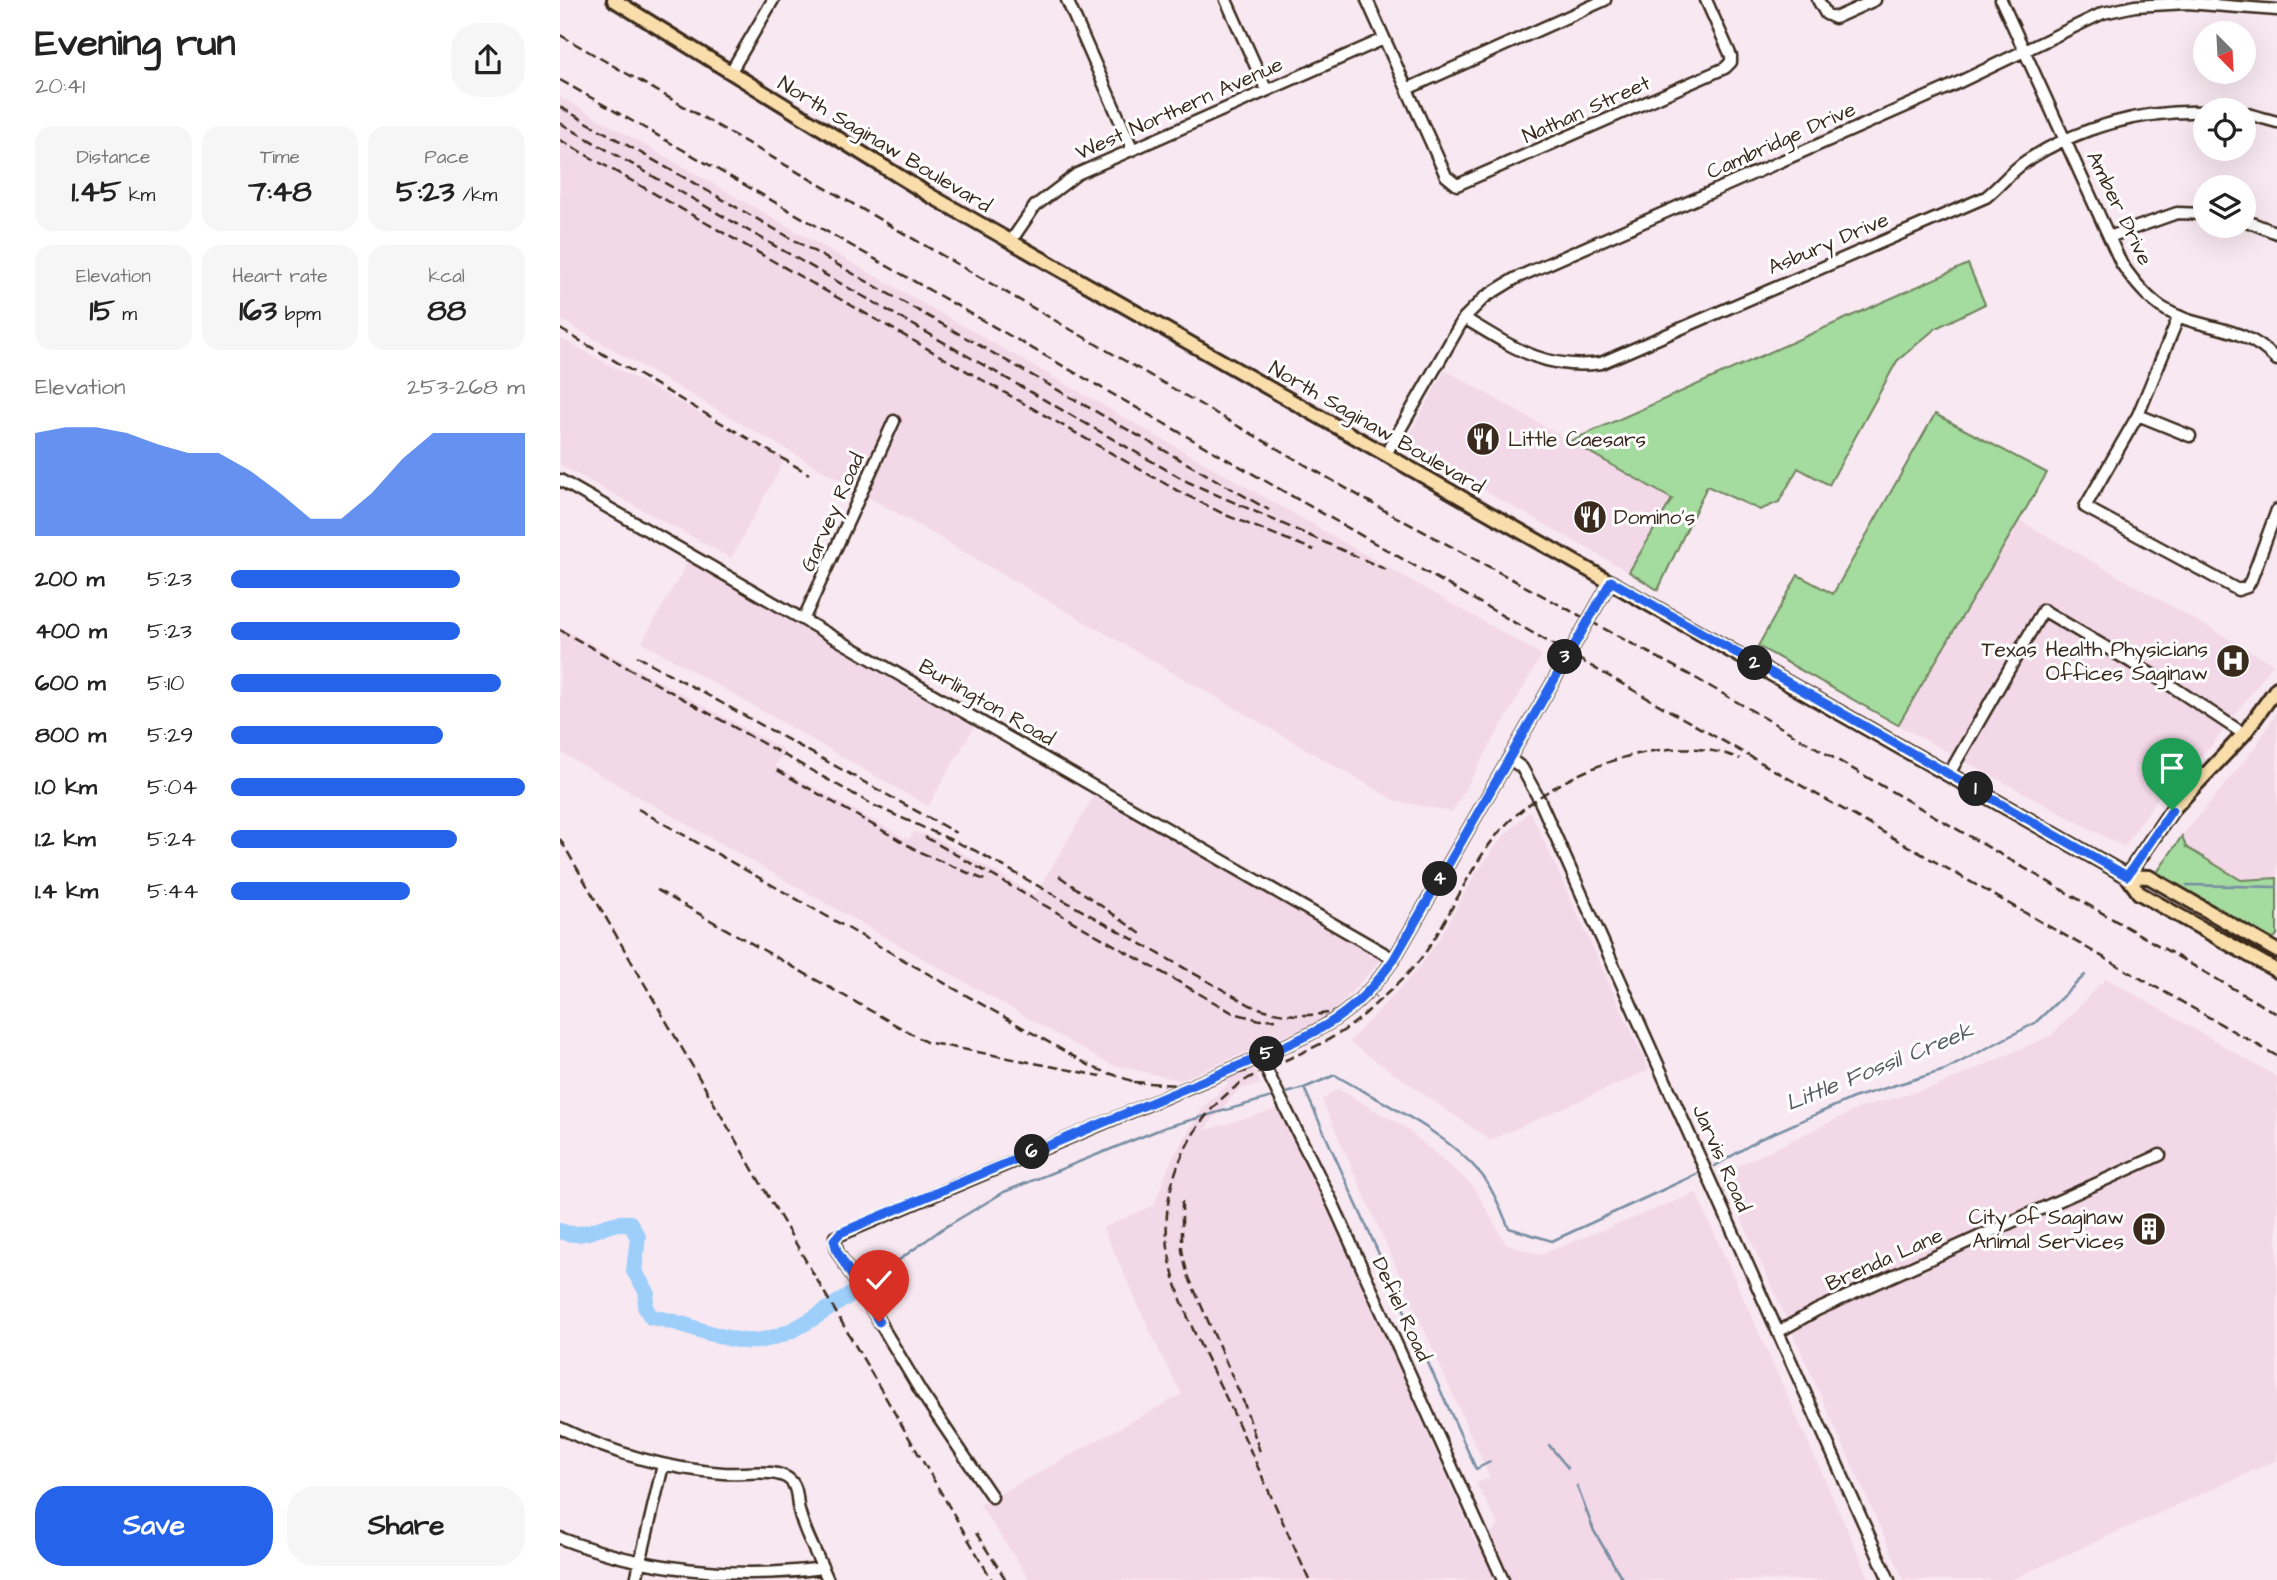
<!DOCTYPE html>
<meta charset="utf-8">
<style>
body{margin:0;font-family:"Architects Daughter",sans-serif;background:#f6f6f6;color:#222;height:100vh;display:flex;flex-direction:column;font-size:26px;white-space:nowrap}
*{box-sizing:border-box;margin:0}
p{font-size:23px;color:#767676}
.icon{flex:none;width:38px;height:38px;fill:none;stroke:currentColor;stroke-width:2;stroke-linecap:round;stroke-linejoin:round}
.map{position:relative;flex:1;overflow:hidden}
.side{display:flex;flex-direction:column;background:#fff;width:560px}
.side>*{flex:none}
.needle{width:46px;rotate:156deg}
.buttons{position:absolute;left:1633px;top:21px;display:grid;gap:14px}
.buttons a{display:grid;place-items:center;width:63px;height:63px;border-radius:50%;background:#fff;box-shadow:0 7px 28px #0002;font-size:35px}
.pin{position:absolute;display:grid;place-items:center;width:60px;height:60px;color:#fff;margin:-72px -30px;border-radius:50% 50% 50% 0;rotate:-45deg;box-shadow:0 0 7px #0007}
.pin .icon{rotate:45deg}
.km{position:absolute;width:35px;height:35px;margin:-18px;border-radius:50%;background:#222;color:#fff;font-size:19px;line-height:35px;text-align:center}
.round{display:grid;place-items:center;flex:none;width:74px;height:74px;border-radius:28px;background:#f6f6f6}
.summary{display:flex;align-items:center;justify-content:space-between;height:119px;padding:0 35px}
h1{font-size:38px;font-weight:700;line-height:52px}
.figures{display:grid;grid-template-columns:repeat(3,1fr);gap:10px;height:119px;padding:7px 35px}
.figures div{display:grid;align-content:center;border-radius:18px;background:#f6f6f6;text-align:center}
.figures b{font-size:30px;font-weight:700}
.figures small{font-size:19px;font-weight:400}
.figures p{font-size:19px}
.chart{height:196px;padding:14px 35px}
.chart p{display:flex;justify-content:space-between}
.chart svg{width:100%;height:126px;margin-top:7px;fill:#2563eb;opacity:.7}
.action{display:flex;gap:14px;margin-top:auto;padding:14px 35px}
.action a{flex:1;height:80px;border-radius:28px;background:#2563eb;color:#fff;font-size:28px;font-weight:700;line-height:80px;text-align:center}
.action a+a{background:#f6f6f6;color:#222}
ul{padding:0 35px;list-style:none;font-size:23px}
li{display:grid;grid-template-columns:112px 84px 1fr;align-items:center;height:52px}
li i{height:18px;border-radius:9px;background:#2563eb}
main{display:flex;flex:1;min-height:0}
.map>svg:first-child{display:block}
.built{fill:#f3d8e7}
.green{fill:#a4db9e;stroke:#70825e;stroke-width:2}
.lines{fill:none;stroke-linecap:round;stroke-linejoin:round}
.stream{stroke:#768da2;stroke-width:2.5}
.river{stroke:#9dcffa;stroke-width:16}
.minor-casing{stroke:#3b2a1e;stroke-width:15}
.major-casing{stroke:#3b2a1e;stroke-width:18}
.minor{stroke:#fff;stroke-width:10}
.major{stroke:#f9deab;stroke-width:12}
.rail{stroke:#3b2a1e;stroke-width:2.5;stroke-dasharray:10 5;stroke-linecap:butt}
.route-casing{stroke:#fff;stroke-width:14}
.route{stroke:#2563eb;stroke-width:9}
.labels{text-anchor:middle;stroke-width:6;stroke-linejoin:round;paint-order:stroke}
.street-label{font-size:21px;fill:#3b2a1e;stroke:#fff}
.poi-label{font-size:21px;fill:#3b2a1e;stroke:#fff;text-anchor:start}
.water-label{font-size:23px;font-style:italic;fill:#585c60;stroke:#fff}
</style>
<main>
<section class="side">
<div class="summary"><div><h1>Evening run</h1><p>20:41</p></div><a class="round"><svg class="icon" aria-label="share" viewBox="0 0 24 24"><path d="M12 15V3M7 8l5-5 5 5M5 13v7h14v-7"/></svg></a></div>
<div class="figures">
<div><p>Distance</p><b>1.45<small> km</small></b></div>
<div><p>Time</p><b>7:48</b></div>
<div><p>Pace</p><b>5:23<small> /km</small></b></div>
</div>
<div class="figures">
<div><p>Elevation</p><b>15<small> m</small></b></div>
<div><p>Heart rate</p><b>163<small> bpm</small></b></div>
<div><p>kcal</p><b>88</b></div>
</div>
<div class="chart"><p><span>Elevation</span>253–268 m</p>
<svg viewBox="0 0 160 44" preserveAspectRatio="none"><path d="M0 44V8L10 6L20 6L30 8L40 12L50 15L60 15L70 21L80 29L90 38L100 38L110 29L120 17L130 8L140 8L150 8L160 8V44z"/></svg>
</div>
<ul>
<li><b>200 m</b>5:23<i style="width:78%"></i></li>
<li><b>400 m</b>5:23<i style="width:78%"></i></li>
<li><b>600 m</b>5:10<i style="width:92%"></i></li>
<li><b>800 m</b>5:29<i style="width:72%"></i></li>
<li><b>1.0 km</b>5:04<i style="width:100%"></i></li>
<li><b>1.2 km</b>5:24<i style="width:77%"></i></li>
<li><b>1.4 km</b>5:44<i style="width:61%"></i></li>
</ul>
<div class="action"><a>Save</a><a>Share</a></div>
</section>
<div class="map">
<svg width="1717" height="1580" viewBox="0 0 1717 1580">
<rect width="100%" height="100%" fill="#f8e8f1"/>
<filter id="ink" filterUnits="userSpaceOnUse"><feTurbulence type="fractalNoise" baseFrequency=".0143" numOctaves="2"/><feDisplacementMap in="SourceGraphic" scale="14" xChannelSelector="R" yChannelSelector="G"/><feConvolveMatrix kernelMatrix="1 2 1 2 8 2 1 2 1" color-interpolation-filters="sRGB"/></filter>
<g filter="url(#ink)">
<path class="built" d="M0,97L982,655L892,812L836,801L0,319Z
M0,338L225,459L171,558L0,465Z
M885,370L1112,499L1069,572L844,445Z
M1459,520L1713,664L1652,745L1598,797L1564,847L1338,725Z
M128,562L414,727L368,806L82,642Z
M0,627L224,750L215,766L348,840L355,832L376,838L475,895L534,796L822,959L767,1018L620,1080L549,1064L0,752Z
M1717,711V878L1681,880L1626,847L1622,836L1696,747Z
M970,811L1089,1070L930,1140L789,1042L858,969L880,938L916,873L942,838Z
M1546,978L1717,1077V1460L1450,1580H1344L1161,1174L1300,1108L1377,1086L1492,1035Z
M693,1065L700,1084L678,1090L643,1131L717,1109L766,1206L917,1545L939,1526L916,1483L930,1478L762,1100L778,1089L843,1126L913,1186L946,1244L980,1255L1136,1193L1310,1580H470L420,1505L622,1394L601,1355L543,1228L594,1205L612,1159L644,1106L668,1084L664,1077Z"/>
<path class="green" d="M1408,264L1425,304L1376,328L1337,361L1269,485L1238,468L1219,502L1200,510L1147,486L1098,590L1069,572L1112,499L1010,441Z
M1375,414L1487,473L1338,725L1198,646L1238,575L1273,594Z
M1622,836L1626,847L1681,880L1717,878V935L1711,941L1596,874Z"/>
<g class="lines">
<path class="stream" d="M1627,885L1717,887
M744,1088L916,1469L930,1462
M1155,1166L1200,1139L1293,1098L1385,1070L1475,1023L1525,975
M307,1283L382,1229L444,1192L606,1127L744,1088L775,1075C824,1104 884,1130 922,1175C934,1191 941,1210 949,1228L992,1241L1137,1174
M989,1445L1008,1468
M1017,1486L1034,1531L1063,1580"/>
<path class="river" d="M0,1231C25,1242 45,1220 70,1223L78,1237L74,1271L87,1292L85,1307L91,1317C123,1321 153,1338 185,1341C223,1344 261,1312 292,1294"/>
<g class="minor-casing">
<path id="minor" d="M507,0L572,148
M666,0L706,89
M807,0L886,176L897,185L1165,68L1171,62V56L1146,0
M1258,0L1266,14L1275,18L1315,0
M1441,0L1561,263C1572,279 1585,296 1601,307C1641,333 1678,320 1717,360
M170,73L213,0
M847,89L1045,0
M1684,113L1717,122
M1684,220L1717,233
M1549,237L1617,213L1645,214
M451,241L475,206L517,174L824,39
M1619,316L1578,415L1525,507L1678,590L1687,587L1691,580L1717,510
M904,318C951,346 984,371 1041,363L1426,197C1440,186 1451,171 1466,161C1519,127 1582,110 1645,112
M1578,415L1630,436
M826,454L904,318L925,297L956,278L1385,89L1543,13L1575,6L1627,3L1717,10
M0,480L834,959
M244,618L334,421
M949,758L962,768L979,799L1329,1580
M1389,774L1483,610L1613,687L1684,734
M700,1057L774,1206L943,1580
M1218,1332L1257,1310L1600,1155
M0,1428C52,1453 106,1469 163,1473C181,1475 218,1467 231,1481C237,1487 237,1498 238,1506C243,1531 258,1556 268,1580
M432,1497L361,1392L277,1251L275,1237L700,1057C763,1029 793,1017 834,959L1051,581
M0,1538C83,1570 175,1580 263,1568
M76,1580L103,1465"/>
</g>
<g class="major-casing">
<path id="major" d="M54,0L371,196L1567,876L1579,893L1717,971
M1567,876L1612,810L1684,734L1717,688
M1567,876L1589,877L1717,951"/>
</g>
<use href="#minor" class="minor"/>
<use href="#major" class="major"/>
<path class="rail" d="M0,35L827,512L1132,676L1717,1014
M0,80L1717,1056
M0,107L709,510
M0,123L628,482L827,570
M0,140L618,491L668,516L754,550
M0,329L249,474
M0,630L315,806L416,851L690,1005C732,1021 777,1018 816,996
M77,656L396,833
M217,770L360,852L429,882
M78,809L534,1068L581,1084
M365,837L673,1013L700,1020L716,1019
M0,839L432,1580
M499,876L584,936
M97,890L366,1042L541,1076
M574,1082L630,1086L691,1070
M622,1201V1250L627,1273L684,1403L701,1455
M416,1533L446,1580
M749,1580C724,1524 698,1468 673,1412C643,1348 598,1277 608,1204C615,1154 645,1104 689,1078C730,1055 773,1045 808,1011C829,991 853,972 869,947C894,909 911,864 941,830C992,773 1106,727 1180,759"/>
</g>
</g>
<g class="lines" filter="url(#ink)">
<g class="route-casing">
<path id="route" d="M319,1322L277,1251L274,1240L280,1233L700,1057C763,1029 793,1017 834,959L1051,581L1567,876L1612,810"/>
</g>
<use href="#route" class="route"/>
</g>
<defs>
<g id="restaurant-disc" transform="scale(1.75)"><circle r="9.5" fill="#3b2a1e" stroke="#fff"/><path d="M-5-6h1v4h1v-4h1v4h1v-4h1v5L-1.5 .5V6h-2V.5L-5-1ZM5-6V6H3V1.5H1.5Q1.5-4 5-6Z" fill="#fff"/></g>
<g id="hospital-disc" transform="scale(1.75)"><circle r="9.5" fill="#3b2a1e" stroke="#fff"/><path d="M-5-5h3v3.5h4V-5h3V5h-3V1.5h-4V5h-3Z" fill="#fff"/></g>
<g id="building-disc" transform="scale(1.75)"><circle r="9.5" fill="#3b2a1e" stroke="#fff"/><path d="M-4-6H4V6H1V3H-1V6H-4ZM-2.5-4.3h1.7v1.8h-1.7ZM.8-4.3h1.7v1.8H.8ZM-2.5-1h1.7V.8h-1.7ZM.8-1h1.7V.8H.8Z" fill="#fff"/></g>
</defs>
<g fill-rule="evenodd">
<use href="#restaurant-disc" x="923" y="439"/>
<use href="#restaurant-disc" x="1030" y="517"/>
<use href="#hospital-disc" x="1673" y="661"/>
<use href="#building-disc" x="1589" y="1229"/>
</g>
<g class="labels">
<g class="street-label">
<text transform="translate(619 108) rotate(-24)" y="7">West Northern Avenue</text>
<text transform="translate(1026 109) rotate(-24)" y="7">Nathan Street</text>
<text transform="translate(1221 140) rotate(-24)" y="7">Cambridge Drive</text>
<text transform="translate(325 144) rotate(31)" y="7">North Saginaw Boulevard</text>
<text transform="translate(1560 208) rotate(64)" y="7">Amber Drive</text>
<text transform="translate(1268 243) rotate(-23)" y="7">Asbury Drive</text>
<text transform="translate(817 427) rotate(30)" y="7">North Saginaw Boulevard</text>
<text transform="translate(272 512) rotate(-66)" y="7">Garvey Road</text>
<text transform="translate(427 702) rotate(30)" y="7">Burlington Road</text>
<text transform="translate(1162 1158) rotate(66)" y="7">Jarvis Road</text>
<text transform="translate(1324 1259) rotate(-24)" y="7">Brenda Lane</text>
<text transform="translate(842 1309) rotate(65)" y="7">Defiel Road</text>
</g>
<g class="poi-label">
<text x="948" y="446">Little Caesars</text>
<text x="1054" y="524">Domino's</text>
<text x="1648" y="656" text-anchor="end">Texas Health Physicians<tspan x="1648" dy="24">Offices Saginaw</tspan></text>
<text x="1564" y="1224" text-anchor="end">City of Saginaw<tspan x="1564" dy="24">Animal Services</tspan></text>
</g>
<g class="water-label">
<text transform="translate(1319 1066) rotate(-22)" y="8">Little Fossil Creek</text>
</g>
</g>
</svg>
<div class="buttons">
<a><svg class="needle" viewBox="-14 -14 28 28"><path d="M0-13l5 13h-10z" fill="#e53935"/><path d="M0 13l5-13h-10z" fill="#767676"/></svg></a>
<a><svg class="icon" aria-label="locate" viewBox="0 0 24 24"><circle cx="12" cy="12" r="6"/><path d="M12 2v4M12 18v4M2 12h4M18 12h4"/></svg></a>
<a><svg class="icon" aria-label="layers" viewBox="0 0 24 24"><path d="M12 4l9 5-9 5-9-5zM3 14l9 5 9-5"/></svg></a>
</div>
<div class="pin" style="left:1612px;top:810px;background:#1e9e55"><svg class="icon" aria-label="arrive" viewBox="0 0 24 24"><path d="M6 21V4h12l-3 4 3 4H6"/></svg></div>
<div class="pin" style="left:319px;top:1322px;background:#d93025"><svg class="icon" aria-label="check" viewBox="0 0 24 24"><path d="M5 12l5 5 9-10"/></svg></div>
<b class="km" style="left:1416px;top:789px">1</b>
<b class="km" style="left:1195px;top:663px">2</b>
<b class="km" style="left:1005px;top:657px">3</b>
<b class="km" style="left:880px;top:879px">4</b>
<b class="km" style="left:707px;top:1054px">5</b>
<b class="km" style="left:472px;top:1152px">6</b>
</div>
</main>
